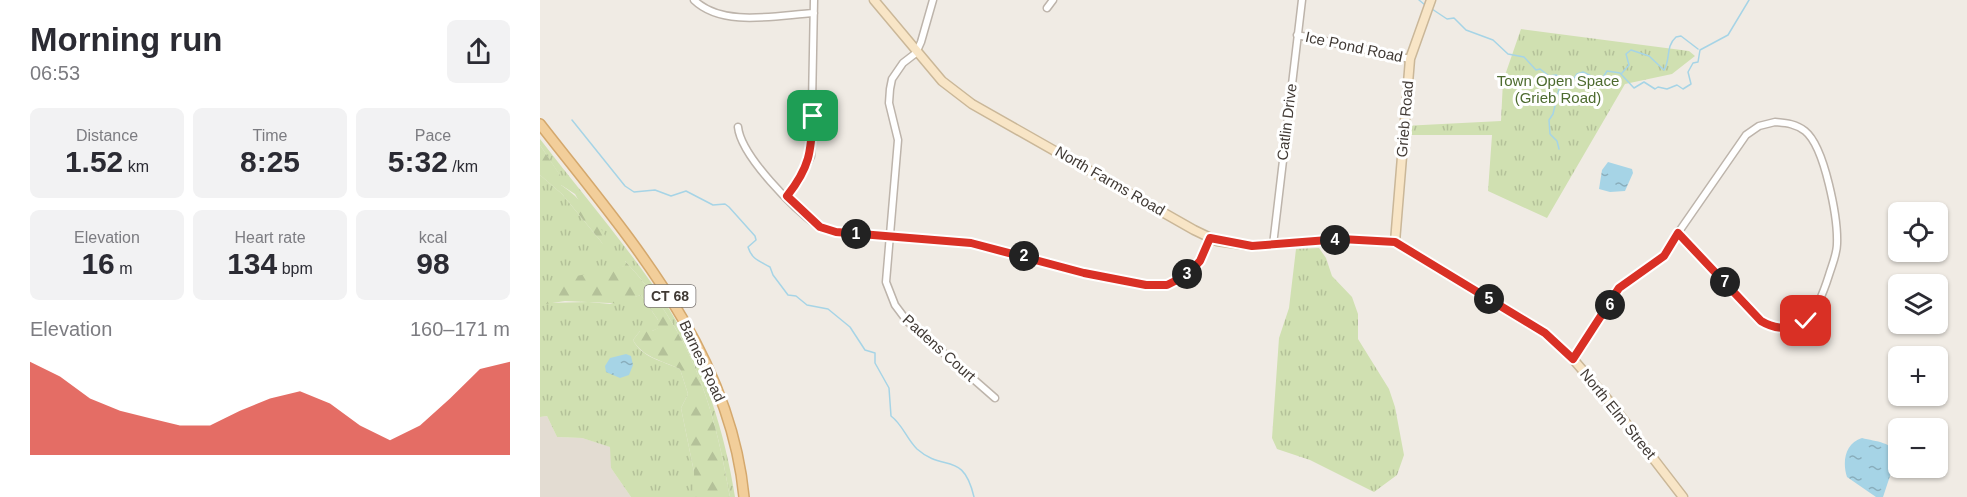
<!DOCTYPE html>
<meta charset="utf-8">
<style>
body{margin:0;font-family:Helvetica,sans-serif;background:#f2f2f3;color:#2b2b33;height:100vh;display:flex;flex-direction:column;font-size:22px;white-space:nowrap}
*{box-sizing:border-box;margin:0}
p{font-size:20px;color:#7c7c81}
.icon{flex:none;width:33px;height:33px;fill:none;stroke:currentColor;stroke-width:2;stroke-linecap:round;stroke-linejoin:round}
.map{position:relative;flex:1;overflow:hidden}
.side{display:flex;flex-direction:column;background:#fff;width:540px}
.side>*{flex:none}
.fabs{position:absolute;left:1348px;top:202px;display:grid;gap:12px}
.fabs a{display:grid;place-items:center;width:60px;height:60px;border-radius:9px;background:#fff;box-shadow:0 2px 4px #0004;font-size:30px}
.pin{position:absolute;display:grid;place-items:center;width:51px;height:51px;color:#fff;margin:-26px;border-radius:12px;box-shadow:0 3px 9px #0006}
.km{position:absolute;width:30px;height:30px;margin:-15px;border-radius:50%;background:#222;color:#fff;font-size:16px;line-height:30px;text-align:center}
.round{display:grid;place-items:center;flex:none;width:63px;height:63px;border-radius:9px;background:#f2f2f3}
.summary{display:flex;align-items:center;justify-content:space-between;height:102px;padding:0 30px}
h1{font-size:33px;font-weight:800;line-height:45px}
.figures{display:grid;grid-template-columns:repeat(3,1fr);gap:9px;height:102px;padding:6px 30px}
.figures div{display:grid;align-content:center;border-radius:9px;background:#f2f2f3;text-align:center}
.figures b{font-size:30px;font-weight:800}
.figures small{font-size:16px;font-weight:400}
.figures p{font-size:16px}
.chart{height:168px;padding:12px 30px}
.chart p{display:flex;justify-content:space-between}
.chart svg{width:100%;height:108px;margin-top:6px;fill:#d93025;opacity:.7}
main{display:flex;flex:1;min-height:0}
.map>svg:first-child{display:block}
.residential{fill:#e3dcd2}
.grass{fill:url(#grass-tufts)}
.forest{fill:url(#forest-firs)}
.water{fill:url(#water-ripples)}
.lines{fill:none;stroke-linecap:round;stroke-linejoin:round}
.stream{stroke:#a6d4e6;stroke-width:1.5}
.street-casing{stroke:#bdb4ab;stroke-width:9}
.secondary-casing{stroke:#cab798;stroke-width:11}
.primary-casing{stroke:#d4a86d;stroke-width:12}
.street{stroke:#fff;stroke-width:6}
.secondary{stroke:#f8e5c6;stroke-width:8}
.primary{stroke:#f2ce9a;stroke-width:9}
.route-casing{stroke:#fff;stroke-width:12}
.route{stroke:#d93025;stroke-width:8}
.labels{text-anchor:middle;stroke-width:6;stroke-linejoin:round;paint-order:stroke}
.shield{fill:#fff;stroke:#7a7572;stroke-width:1.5}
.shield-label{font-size:14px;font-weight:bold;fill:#413a35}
.street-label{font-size:15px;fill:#413a35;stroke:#fff}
.park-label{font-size:15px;fill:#4d6b2f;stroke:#fff}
</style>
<main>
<section class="side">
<div class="summary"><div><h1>Morning run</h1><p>06:53</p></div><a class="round"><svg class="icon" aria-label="share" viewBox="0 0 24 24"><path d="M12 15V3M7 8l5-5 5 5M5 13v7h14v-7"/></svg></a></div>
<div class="figures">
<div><p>Distance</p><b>1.52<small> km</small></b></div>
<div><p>Time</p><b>8:25</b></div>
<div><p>Pace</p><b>5:32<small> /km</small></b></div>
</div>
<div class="figures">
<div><p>Elevation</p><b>16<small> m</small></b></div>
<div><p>Heart rate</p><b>134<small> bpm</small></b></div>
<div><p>kcal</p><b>98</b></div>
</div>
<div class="chart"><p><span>Elevation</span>160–171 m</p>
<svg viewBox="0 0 160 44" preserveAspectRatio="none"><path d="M0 44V6L10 12L20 21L30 26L40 29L50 32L60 32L70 26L80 21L90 18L100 23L110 32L120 38L130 32L140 21L150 9L160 6V44z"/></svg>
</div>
</section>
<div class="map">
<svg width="1427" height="497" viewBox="0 0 1427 497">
<defs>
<pattern id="grass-tufts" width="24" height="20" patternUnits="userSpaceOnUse" patternTransform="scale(1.5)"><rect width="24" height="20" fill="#d0e0b1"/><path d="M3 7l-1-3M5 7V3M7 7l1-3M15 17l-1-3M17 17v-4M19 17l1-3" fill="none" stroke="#b4c199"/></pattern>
<pattern id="forest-firs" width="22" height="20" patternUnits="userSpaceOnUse" patternTransform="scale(1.5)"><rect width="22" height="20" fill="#d0e0b1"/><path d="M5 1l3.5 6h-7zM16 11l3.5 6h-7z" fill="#b4c199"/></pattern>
<pattern id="water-ripples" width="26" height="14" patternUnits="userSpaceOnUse" patternTransform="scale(1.5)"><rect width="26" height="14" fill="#a6d4e6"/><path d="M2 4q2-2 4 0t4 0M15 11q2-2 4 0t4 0" fill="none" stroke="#89adbb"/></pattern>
</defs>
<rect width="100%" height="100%" fill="#f0ebe4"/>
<path class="residential" d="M7,416L17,437L42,438L71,447V468L91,497H0V417Z"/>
<path class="grass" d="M981,29L1149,51L1155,56L1132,74L1085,84L1007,218L948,191L952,135H862L863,126L961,121L963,81Z
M0,139C43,195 91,250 129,309C164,365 185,433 195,497H190C174,403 151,332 85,261V266L54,275L6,303L49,302L70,304L101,295L118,320L119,328L112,331H100L93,340C102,358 123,361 140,369L148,394L141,408L154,472V497H91L71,468L70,447L42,438L17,437L7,416L0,417V175L22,194L63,244L35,194L21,185V177L0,145Z
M779,248L786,258L792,276L812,297L818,314V339L849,389L855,407L864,455L857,475L834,492L770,460L737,449L732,438L739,338L749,308L756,249Z"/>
<path class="forest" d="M0,145L22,178L21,185C41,198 54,217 66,237L63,244L22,194L0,175Z
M85,261C151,332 174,403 190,497H154V472L141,408L148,394L140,369C123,361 102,357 93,340L100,331H112L118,328V320L101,295L95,297L91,304L25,301L6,304L8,282L84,266L80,262Z"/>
<path class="water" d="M1068,162L1092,169L1093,173L1085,191L1070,192L1059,189L1062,170Z
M86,354L91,356L93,365L89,375L80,378L66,372L65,366L70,358Z
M1322,438C1336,442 1354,441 1356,458L1343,497H1336L1307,477C1302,462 1305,443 1322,438Z"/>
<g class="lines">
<path class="stream" d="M879,0L885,5
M892,9L907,19L914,18L926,30L953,40L968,54L984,57L996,70L1000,69L1009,76L1016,75L1031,83L1037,74L1043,72L1057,79H1062L1067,71L1080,73L1094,88L1104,82L1115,89L1118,87L1127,89L1137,85L1143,89L1151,84L1148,72L1153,63L1158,62L1160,50L1188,35L1209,0
M1082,73L1089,65L1086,54L1091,50L1109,56L1124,70C1131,59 1125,47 1136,37L1141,36L1158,49
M32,120L85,186L94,192L115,190L131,196L146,191L173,205L185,204L189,207L215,236L216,240L208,247C212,260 220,261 230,267L233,275L248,295L256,296L267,305L288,309L310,327L325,350L335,353V363L349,388L351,416C363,425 366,438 377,449C404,473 423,450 434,497
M1019,149L1017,141L1010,134L1009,120L1013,114L1019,89L1031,83"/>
<g class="street-casing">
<path id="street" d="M154,0C183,28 238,15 274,13
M393,0L381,42L376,53L363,63L352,79L350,89L349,103L358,140L346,282L355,305L367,321L455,398
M507,8L513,0
M757,35L870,59
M1235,122C1247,123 1256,124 1265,131C1285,147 1298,219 1297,244C1297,254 1292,265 1289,275C1279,307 1263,347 1221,321L1138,233L1206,135L1219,126Z
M198,127C201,156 254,209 278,226C283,229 290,230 296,232L431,243L544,273L606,285H627L647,275L660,261L670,238
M247,196L259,181L271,156L274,0
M733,245L762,0
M1033,359L1079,288L1124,256L1138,233"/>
</g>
<g class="secondary-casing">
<path id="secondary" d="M334,0L402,81L432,104L654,230L677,241L712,246L801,239L855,242L1005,333L1033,359L1069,401L1143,497
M855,242L870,59L891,0"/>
</g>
<g class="primary-casing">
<path id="primary" d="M0,124C87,236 190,349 204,497"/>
</g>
<use href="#street" class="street"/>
<use href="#secondary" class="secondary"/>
<use href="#primary" class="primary"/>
</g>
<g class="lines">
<g class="route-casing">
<path id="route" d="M273,116C271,152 270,167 247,196L280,227L296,232L431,243L544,273L606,285H627L647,275L660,261L670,238L712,246L801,239L855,242L1005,333L1033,359L1079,288L1124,256L1138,233L1221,321C1236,330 1251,330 1266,321"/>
</g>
<use href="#route" class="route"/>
</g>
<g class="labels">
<rect class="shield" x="104.5" y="285" width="51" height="22" rx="4.5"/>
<g class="shield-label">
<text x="130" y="301">CT 68</text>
</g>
<g class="street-label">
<text transform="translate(814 47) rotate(12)" y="5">Ice Pond Road</text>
<text transform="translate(865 119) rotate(-85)" y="5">Grieb Road</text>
<text transform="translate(747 122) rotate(-83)" y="5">Catlin Drive</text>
<text transform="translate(570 181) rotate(30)" y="5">North Farms Road</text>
<text transform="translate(399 348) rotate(42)" y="5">Padens Court</text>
<text transform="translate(162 361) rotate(65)" y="5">Barnes Road</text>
<text transform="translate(1078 414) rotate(51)" y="5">North Elm Street</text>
</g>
<g class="park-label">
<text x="1018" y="86">Town Open Space<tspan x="1018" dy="17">(Grieb Road)</tspan></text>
</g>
</g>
</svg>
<div class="fabs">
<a><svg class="icon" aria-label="locate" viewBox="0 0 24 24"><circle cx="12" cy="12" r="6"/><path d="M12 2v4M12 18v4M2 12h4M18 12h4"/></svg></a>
<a><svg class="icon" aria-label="layers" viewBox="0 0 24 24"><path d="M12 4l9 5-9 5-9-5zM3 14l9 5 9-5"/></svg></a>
<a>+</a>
<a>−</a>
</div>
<div class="pin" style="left:273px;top:116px;background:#1e9e55"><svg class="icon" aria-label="arrive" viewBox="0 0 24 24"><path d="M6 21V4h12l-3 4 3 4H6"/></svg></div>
<div class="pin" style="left:1266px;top:321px;background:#d93025"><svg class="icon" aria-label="check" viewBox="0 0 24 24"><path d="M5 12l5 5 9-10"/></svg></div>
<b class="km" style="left:316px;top:234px">1</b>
<b class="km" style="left:484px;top:256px">2</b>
<b class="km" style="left:647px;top:274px">3</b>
<b class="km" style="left:795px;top:240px">4</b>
<b class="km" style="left:949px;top:299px">5</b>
<b class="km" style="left:1070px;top:305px">6</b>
<b class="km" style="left:1185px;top:282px">7</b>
</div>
</main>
